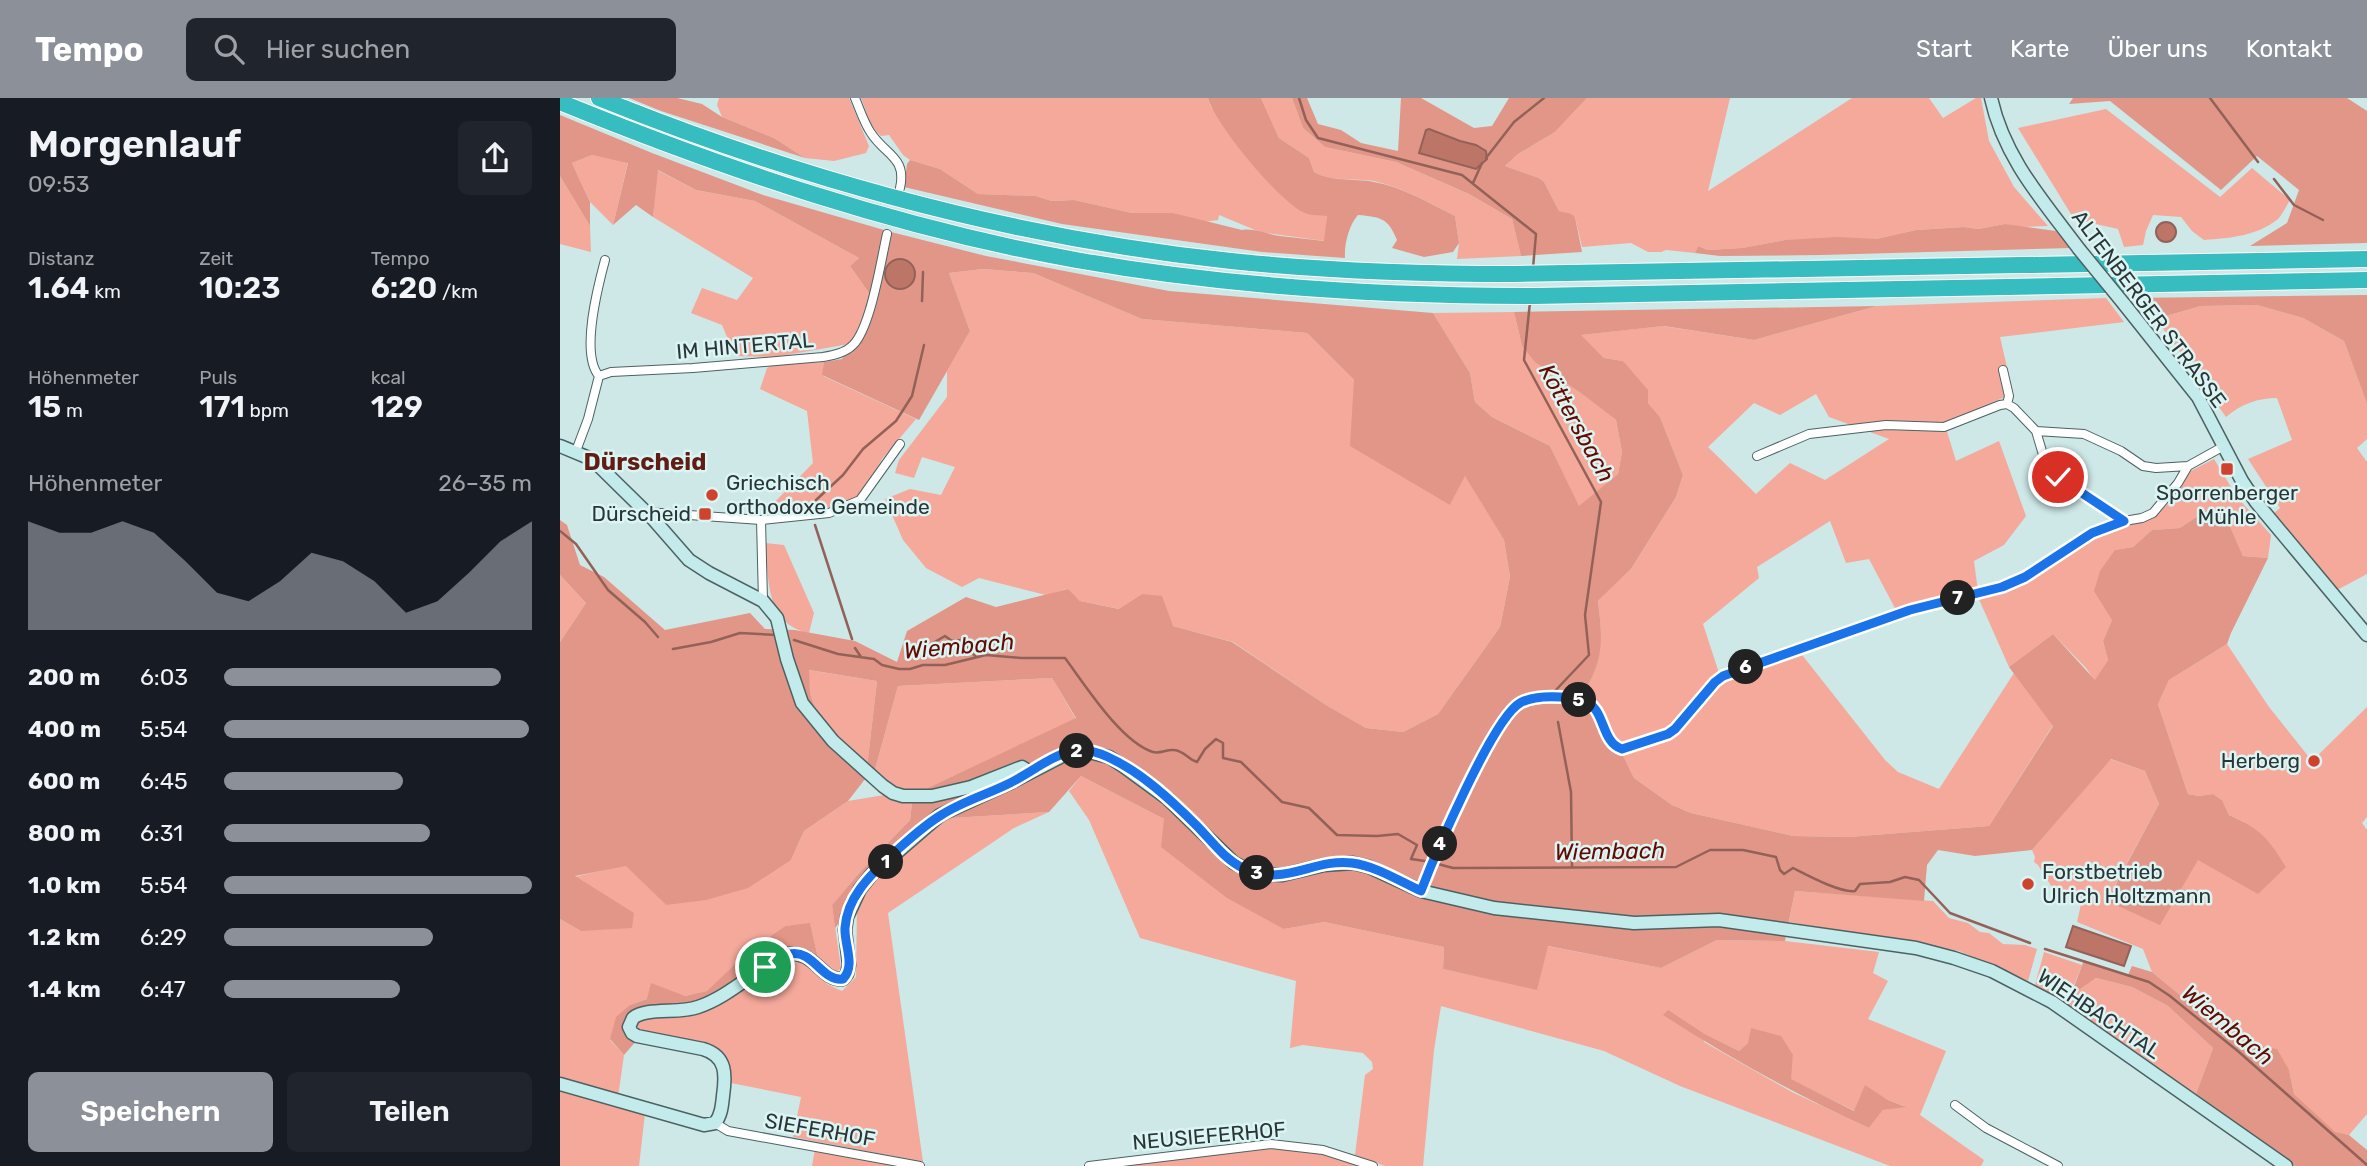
<!DOCTYPE html>
<html lang="de">
<meta charset="utf-8">
<style>
body{margin:0;font-family:Rubik,sans-serif;background:#20242c;color:#f1f3f6;height:100vh;display:flex;flex-direction:column;font-size:26px;white-space:nowrap}
*{box-sizing:border-box;margin:0}
p{font-size:23px;color:#9ea1a6}
.icon{flex:none;width:38px;height:38px;fill:none;stroke:currentColor;stroke-width:2;stroke-linecap:round;stroke-linejoin:round}
.map{position:relative;flex:1;overflow:hidden}
.side{display:flex;flex-direction:column;background:#171b24;width:560px}
.side>*{flex:none}
.pin{position:absolute;display:grid;place-items:center;width:60px;height:60px;color:#fff;margin:-30px;border:4px solid #fff;border-radius:50%;box-shadow:0 2px 7px #0007}
.km{position:absolute;width:35px;height:35px;margin:-18px;border-radius:50%;background:#222;color:#fff;font-size:19px;line-height:35px;text-align:center}
.round{display:grid;place-items:center;flex:none;width:74px;height:74px;border-radius:10px;background:#20242c}
.overview{display:flex;align-items:center;justify-content:space-between;height:119px;padding:0 28px}
h1{font-size:38px;font-weight:600;line-height:52px}
.stats{display:grid;grid-template-columns:repeat(3,1fr);gap:10px;height:119px;padding:7px 28px}
.stats div{display:grid;align-content:center}
.stats b{font-size:30px;font-weight:600}
.stats small{font-size:19px;font-weight:400}
.stats p{font-size:19px}
.chart{height:196px;padding:14px 28px}
.chart p{display:flex;justify-content:space-between}
.chart svg{width:100%;height:126px;margin-top:7px;fill:#8c9099;opacity:.7}
.primary-button{display:flex;gap:14px;margin-top:auto;padding:14px 28px}
.primary-button a{flex:1;height:80px;border-radius:10px;background:#8c9099;color:#fff;font-size:28px;font-weight:600;line-height:80px;text-align:center}
.primary-button a+a{background:#20242c;color:#f1f3f6}
ul{padding:0 28px;list-style:none;font-size:23px}
li{display:grid;grid-template-columns:112px 84px 1fr;align-items:center;height:52px}
li i{height:18px;border-radius:9px;background:#8c9099}
header{display:flex;align-items:center;gap:42px;box-sizing:border-box;height:98px;padding:0 35px;background:#8c9099;color:#fff}
header strong{font-size:33px}
nav{display:flex;gap:38px;margin-inline-start:auto;font-size:24px}
.search{width:490px;height:63px;background:#20242c;display:flex;align-items:center;gap:18px;box-sizing:border-box;padding:0 24px;border-radius:10px;color:#9ea1a6;font-size:26px}
main{display:flex;flex:1;min-height:0}
.map>svg:first-child{display:block}
.green{fill:#f4a99b;fill-rule:evenodd}
.forest{fill:#e19688;fill-rule:evenodd}
.water{fill:#bd7568;stroke:#926259;stroke-width:2}
.lines{fill:none;stroke-linecap:round;stroke-linejoin:round}
.stream{stroke:#926259;stroke-width:2.5}
.street-casing{stroke:#4c6262;stroke-width:10}
.secondary-casing{stroke:#4c6262;stroke-width:15}
.highway-casing{stroke:#fff;stroke-width:18}
.street{stroke:#fff;stroke-width:8}
.secondary{stroke:#c3ebec;stroke-width:12}
.highway{stroke:#37bcbf;stroke-width:16}
.secondary-bridge-casing{stroke:#4c6262;stroke-width:15;stroke-linecap:butt}
.secondary-bridge{stroke:#c3ebec;stroke-width:12}
.route-casing{stroke:#fff;stroke-width:14}
.route{stroke:#1a73e8;stroke-width:9}
.poi-dot{fill:#cf432e;stroke:#dbf4f4;stroke-width:2.5}
.labels{text-anchor:middle;stroke-width:5;stroke-linejoin:round;paint-order:stroke}
.street-label{font-size:21px;fill:#2c3536;stroke:#dbf4f4}
.poi-label{font-size:21px;fill:#2c3536;stroke:#dbf4f4;text-anchor:start}
.water-label{font-size:23px;font-style:italic;fill:#640a00;stroke:#dbf4f4}
.quarter-label{font-size:24px;font-weight:bold;fill:#611d13;stroke:#dbf4f4}
</style>
<header>
<strong>Tempo</strong>
<div class="search"><svg class="icon" aria-label="search" viewBox="0 0 24 24"><circle cx="10" cy="10" r="6"/><path d="M15 15l6 6"/></svg>Hier suchen</div>
<nav><a>Start</a><a>Karte</a><a>Über uns</a><a>Kontakt</a></nav>
</header>
<main>
<section class="side">
<div class="overview"><div><h1>Morgenlauf</h1><p>09:53</p></div><a class="round"><svg class="icon" aria-label="share" viewBox="0 0 24 24"><path d="M12 15V3M7 8l5-5 5 5M5 13v7h14v-7"/></svg></a></div>
<div class="stats">
<div><p>Distanz</p><b>1.64<small> km</small></b></div>
<div><p>Zeit</p><b>10:23</b></div>
<div><p>Tempo</p><b>6:20<small> /km</small></b></div>
</div>
<div class="stats">
<div><p>Höhenmeter</p><b>15<small> m</small></b></div>
<div><p>Puls</p><b>171<small> bpm</small></b></div>
<div><p>kcal</p><b>129</b></div>
</div>
<div class="chart"><p><span>Höhenmeter</span>26–35 m</p>
<svg viewBox="0 0 160 44" preserveAspectRatio="none"><path d="M0 44V6L10 10L20 10L30 6L40 10L50 20L60 31L70 34L80 27L90 17L100 20L110 27L120 38L130 34L140 24L150 13L160 6V44z"/></svg>
</div>
<ul>
<li><b>200 m</b>6:03<i style="width:90%"></i></li>
<li><b>400 m</b>5:54<i style="width:99%"></i></li>
<li><b>600 m</b>6:45<i style="width:58%"></i></li>
<li><b>800 m</b>6:31<i style="width:67%"></i></li>
<li><b>1.0 km</b>5:54<i style="width:100%"></i></li>
<li><b>1.2 km</b>6:29<i style="width:68%"></i></li>
<li><b>1.4 km</b>6:47<i style="width:57%"></i></li>
</ul>
<div class="primary-button"><a>Speichern</a><a>Teilen</a></div>
</section>
<div class="map">
<svg width="1807" height="1068" viewBox="0 0 1807 1068">
<rect width="100%" height="100%" fill="#cee7e7"/>
<path class="green" d="M159,0H289L309,48L306,55L274,63L245,60L214,40L162,19L157,7Z
M301,0H648L651,9L767,118L765,143L700,134L659,117L658,122L644,124L613,115H572L514,102L492,103L476,98L418,96L380,71L350,62L343,57L329,37L321,38C309,28 307,14 301,0Z
M701,0H732L743,30L765,49L836,64L909,96L952,121L961,158L897,161L899,145L895,118C869,105 842,89 814,83C794,80 772,84 754,74L749,60L719,40Z
M1027,0H1170L1148,93L1292,0H1369L1383,20L1416,0H1421L1429,43L1454,89L1488,128L1459,129L1445,126L1418,131L1404,129L1356,132L1316,141L1225,142L1182,150L1148,152L1138,148L1135,155L1106,152L1101,154H1088L1071,145L1022,149L1015,119L999,113L984,84L979,80L945,68L958,56L995,34Z
M1546,11L1660,99L1692,70L1730,102C1726,108 1723,116 1718,121C1697,138 1670,140 1644,142L1632,133L1621,119L1593,117L1586,133L1583,147L1564,149L1558,131L1514,121L1458,30Z
M32,57L68,64L53,127L30,104L12,65Z
M97,72L136,92L195,103L299,160L290,168L309,195L298,233L289,246L215,259L175,258L162,227L131,215L142,190L177,202L193,180L93,119Z
M0,78L30,128L31,154L0,146Z
M423,171L473,175L582,221L747,235L794,282L890,407L905,377L944,442L950,479L940,529L878,616L843,634L806,630L766,607L673,544L613,528L582,496L560,511L520,503L507,491L486,497L419,480L402,489L366,470L343,442L325,401L350,391L381,397L395,369L362,359L354,380L335,375L339,362L387,299V273L410,233L389,175Z
M1546,200L1564,224L1440,239L1453,295L1385,327L1396,363L1439,343L1466,418L1444,447L1414,463L1418,494L1337,514L1309,461L1286,465L1270,423L1197,469L1199,480L1143,526L1159,575L1111,630L1063,648L1058,647L1021,599C1042,566 1043,541 1038,503L1071,471L1116,399L1123,377L1100,319L1088,305L1063,263L1044,260L1020,237L1103,228L1194,242L1317,208ZM1256,296L1269,319L1329,341L1265,382L1230,365L1196,396L1148,349L1194,305L1220,317Z
M1697,207L1743,220L1784,243L1807,306V341L1797,350L1807,364V476L1777,492L1714,415L1720,410L1688,361L1732,342L1717,300C1698,300 1681,306 1666,319L1602,229L1597,230L1592,222L1641,208Z
M954,214L962,248L1056,322L1062,354L1058,376L1019,409L990,348L932,319L915,304L910,275L873,215Z
M264,264L263,278L356,321L322,361L310,384L298,399L268,412L205,419V414L253,365L247,313L200,291L207,270L214,266Z
M1654,361L1677,399L1711,437L1708,460L1683,458L1669,426L1648,411L1620,430L1592,432L1573,449L1555,452L1552,522L1543,543L1548,562L1535,583L1526,570L1493,536L1449,569L1418,499L1467,483L1512,450L1558,429L1596,416L1615,400L1629,374Z
M205,445L224,447L254,515L249,535C205,526 209,481 205,445Z
M0,477L26,505L0,544Z
M1667,546L1709,609L1752,663L1807,609V719L1802,725L1807,732V1016L1789,1037L1775,1035L1734,996L1729,972L1695,947L1682,948L1592,874L1583,851L1517,824L1521,806L1520,793L1500,802L1478,767L1474,764L1475,759L1472,752L1550,661L1585,673L1599,706L1547,802L1638,762L1684,724L1669,717L1662,702L1653,696L1639,698L1628,696L1598,606L1609,582Z
M1239,553L1325,662L1338,674L1379,691L1454,575L1493,627L1429,728L1288,739L1233,738L1131,715L1112,707L1074,680L1061,654L1115,635L1162,581Z
M248,572L317,583L307,669L258,620L250,595Z
M492,580L516,621L353,697L339,694L314,675L338,588Z
M521,678L604,721L724,831L764,824L884,849L883,871L977,891L987,848L1101,870L1157,842L1225,843L1319,854L1313,875L1328,883L1308,921L1386,953L1360,1017L1424,1062L1421,1068H1330L1120,988L1044,953L881,908L874,952L863,1068H825L795,1057L805,977L813,971L812,964L803,955L743,947L730,950L736,883L580,840L529,722L509,693ZM1143,935L1179,953L1188,945L1233,957L1230,981L1295,1013L1305,988L1328,1002L1344,1008L1323,1012L1309,1030L1232,994L1144,944Z
M324,697L352,705L350,722L300,774L272,807L281,870L277,874L258,860L250,826L225,828L189,853L148,893L125,898L87,901L70,907L50,942L64,957L58,999L0,983V821L21,833L73,815L14,779L66,767L106,807L231,762L244,733L288,703Z
M489,714L454,730L328,815L363,1064L233,1039L241,999L171,985L170,969L158,951L83,935L77,929L83,921C111,919 137,918 163,904C188,891 210,866 239,861L267,886L282,893L296,879L297,805L331,764L391,720Z
M1235,793L1373,803L1389,820L1408,825L1420,834L1429,835L1443,846L1465,847L1477,851L1468,883L1399,853L1229,824Z
M1484,854L1522,867L1511,895L1536,880L1572,889L1608,908L1653,950L1636,996L1475,887Z
M0,992L85,1015L79,1068H0Z
M690,1048L763,1054L806,1068H553Z
M255,1051L349,1068H252Z"/>
<path class="forest" d="M69,0H117L142,6L162,19L214,40L245,60L101,13Z
M648,0H701L719,40L749,60L754,74C772,84 794,80 814,84C842,89 869,105 895,118L899,145L893,154L864,159L832,150L837,142C828,120 821,119 798,117C789,127 784,146 785,160L702,154L502,126L344,89L347,66L350,62L380,71L418,96L476,98L492,103L514,102L572,115H613L682,132C695,130 706,136 720,138C734,140 750,141 764,143L767,118C760,117 751,118 745,115C720,105 655,26 648,0Z
M732,0H747L758,26L781,32L801,45L838,53L841,0H861L914,30L932,28L949,0H1027L995,34L958,56L945,68L979,80L984,84L999,113L1011,116L1015,119L1022,154L961,158L952,121L909,96L836,64L765,49L743,30ZM869,31L900,43L916,47L921,68L866,32Z
M1513,0H1787L1807,13V145L1690,148L1727,125L1739,92L1697,58L1661,92L1550,3L1509,6Z
M0,17L92,55L203,97L331,134L426,158L609,193L873,215L910,275L915,304L932,319L990,348L1019,408L1058,376L1062,354L1056,322L1021,295L975,264L962,248L954,214L1317,208L1194,242L1104,228L1021,237L1044,260L1063,263L1088,292V305L1100,319L1123,377L1116,399L1071,471L1038,503C1043,544 1044,563 1021,599L1040,611L1074,680L1112,707L1131,715L1233,738L1288,739L1429,728L1493,628L1449,569L1493,536L1535,582L1548,562L1543,543L1552,522L1534,493L1540,473L1555,452L1573,449L1592,432L1620,430L1648,411L1669,426L1683,458L1708,460L1671,535L1667,546L1609,582L1598,606L1628,696L1639,698L1653,696L1662,702L1669,717C1702,732 1707,739 1726,769L1698,796L1638,762L1600,827L1547,803L1599,706L1585,673L1551,661L1472,752L1415,758L1378,752L1367,767L1364,803L1235,793L1225,843L1157,842L1101,870L988,848L977,892L883,871L884,849L764,824L724,831L667,800L601,749L604,721L521,678L489,714L391,720L331,764L275,830L272,807L300,774L350,722L353,697L516,620L492,580L338,588L314,675L307,669L317,583L249,572L250,595L260,626L309,676L288,703L244,733L231,762L188,790L146,802L106,807L66,768L15,778L74,815L72,830L21,833L0,821V544L26,505L0,477V422L7,427L20,467L44,479L105,532L190,515L205,531L235,532L295,543L337,564L347,533L406,499L436,509L508,491L520,503L559,511L582,496L602,498L613,528L672,544L766,607L806,630L843,634L878,616L940,529L950,479L944,442L905,378L890,407L790,348L794,282L747,235L582,221L473,175L423,171L389,175L410,233L359,322L262,277L264,264L282,261L298,233L309,195L290,168L299,160L195,103L136,92L98,72L93,119L76,107L53,127L68,65L32,57L12,65L30,104V128L0,78Z
M1445,126L1496,133L1511,150L1262,157L1160,158L1135,155L1138,148L1148,152L1182,150L1225,142L1278,139L1316,141L1356,132L1404,129L1418,131Z
M1807,197V306L1784,243L1743,220L1697,207L1641,208L1592,222L1571,200Z
M250,825L258,860L226,863L162,904L130,918L83,921L77,929L83,935L64,957L50,941L56,919L70,907L87,901L91,885L125,898L147,893L189,853L225,828Z
M1524,862L1568,877L1572,868L1592,874L1682,948L1695,947L1717,951L1729,972L1734,996L1775,1034L1789,1037L1807,1052V1068H1735L1636,996L1653,950L1608,908L1572,889L1536,880L1511,897Z
M1108,912L1143,935L1179,953L1188,945L1191,930L1221,938L1233,957L1231,981L1294,1013L1305,987L1328,1002L1346,1009L1323,1012L1309,1030C1237,997 1169,960 1103,917Z"/>
<path class="water" d="M869,31L900,43L916,47L926,53L927,61L916,71L859,55L866,32Z
M1596 134a10 10 0 1 1 20 0a10 10 0 1 1-20 0Z
M325 176a15 15 0 1 1 30 0a15 15 0 1 1-30 0Z
M1513,828L1571,848L1564,868L1506,849Z"/>
<g class="lines">
<path class="stream" d="M739,0L746,22L758,40L902,77L976,136L973,170
M1650,0L1698,64
M926,60L954,24L984,0
M1714,81L1734,107L1763,122
M913,85L922,65
M362,203L363,174
M970,204L964,262L1041,404L1025,517L1029,557L994,594
M254,410L256,402L283,377L303,351L336,323L352,298L364,247
M255,427L292,541
M0,433L16,446L48,492L85,524L98,539
M234,542L278,556L314,561L322,567L339,571H350L363,567H385L426,557L461,560H505C525,587 561,644 593,654C601,656 606,651 614,652C625,653 627,661 637,664L645,651L656,641L663,645V660L681,664L722,704L749,710L777,737L817,738L838,736L857,747L851,761L865,763
M373,545L385,538L392,543L401,542L416,559
M295,550L301,559
M113,551L151,544L180,535L216,537
M998,624L1011,694L1012,768
M878,766L893,770L1116,769L1150,752H1183L1216,759L1220,772L1224,776L1233,770C1247,777 1280,795 1295,793L1300,786L1330,784L1345,779L1359,782L1390,815L1470,845
M1485,851L1589,884L1610,898L1679,954L1807,1067"/>
<g class="street-casing">
<path id="street" d="M295,0C300,12 304,25 311,35C325,57 347,59 340,90
M1443,272L1449,298L1447,306
M39,278L51,274L133,270L263,259C274,257 285,255 293,247C311,229 321,162 327,136
M39,278C20,256 38,188 45,162
M1476,333L1524,336L1561,353L1583,368L1596,370L1628,368
M16,353L28,321L39,278
M1197,358L1249,336L1326,327L1384,329L1440,307L1447,306L1454,310L1476,333L1484,360L1498,379L1564,423
M86,414L201,422L203,503
M201,422L269,415L300,402L340,346
M861,793C874,759 933,620 960,605C976,596 1007,598 1024,603C1046,610 1040,644 1062,651L1108,636L1115,631L1155,584L1163,578L1350,512L1421,495L1455,484L1532,435L1564,423L1582,420L1593,415L1618,385L1628,368L1664,348
M1395,1007L1426,1030L1498,1068
M155,1025L168,1033L360,1068
M529,1068L711,1046L763,1052L813,1068"/>
</g>
<g class="secondary-casing">
<path id="secondary" d="M1431,0C1444,60 1484,104 1519,151
M1564,206L1638,299L1682,383L1696,404L1807,537
M0,348L29,360L40,369L94,422L129,462L149,475L203,503L217,520L227,561L242,605L273,643L323,688L333,695L343,698H372L411,689L462,669L470,674
M0,986L144,1027L155,1025C161,1018 162,1008 163,998C166,977 167,958 143,951L77,938L72,935L69,929L73,920C86,909 119,916 138,909C171,898 196,870 228,856C255,852 262,884 283,881L287,876L289,867L285,832L287,819L300,791L312,776L380,717L450,685L510,654L521,652L549,659L563,668L608,701L674,765L697,776L722,777L764,767L793,765L809,769L861,793L934,810L1074,825L1159,822L1356,850L1394,860L1432,873L1492,904L1726,1068"/>
</g>
<g class="highway-casing">
<path id="highway" d="M39,0C242,82 453,140 671,163C766,173 861,176 956,176L1807,161
M0,4C167,72 338,130 516,162C667,189 821,198 975,198L1807,182"/>
</g>
<use href="#street" class="street"/>
<use href="#secondary" class="secondary"/>
<use href="#highway" class="highway"/>
<g class="secondary-bridge-casing">
<path id="secondary-bridge" d="M1519,151L1564,206"/>
</g>
<use href="#secondary-bridge" class="secondary-bridge"/>
</g>
<g class="lines">
<g class="route-casing">
<path id="route" d="M205,869C213,864 221,857 230,856C253,851 262,884 283,881C296,868 284,846 285,830C286,816 292,802 300,791C314,771 362,728 383,716C404,703 428,696 450,685C470,675 491,658 512,653C524,651 537,654 548,659C581,674 611,702 636,727C651,742 664,761 683,770C723,790 753,760 792,765C816,768 839,783 861,793C874,759 933,620 960,605C976,596 1007,598 1024,603C1046,610 1040,644 1062,651L1108,636L1115,631L1155,584L1163,578L1350,512L1442,489L1465,479L1532,435L1564,423L1498,379"/>
</g>
<use href="#route" class="route"/>
</g>
<g class="poi-dot">
<rect x="1660" y="364" width="14" height="14" rx="3.5"/>
<circle cx="152" cy="397" r="7"/>
<rect x="138" y="409" width="14" height="14" rx="3.5"/>
<circle cx="1754" cy="663" r="7"/>
<circle cx="1468" cy="786" r="7"/>
</g>
<g class="labels">
<g class="street-label">
<text transform="translate(1589 211) rotate(53)" y="7">ALTENBERGER STRASSE</text>
<text transform="translate(185 248) rotate(-5)" y="7">IM HINTERTAL</text>
<text transform="translate(1539 916) rotate(34)" y="7">WIEHBACHTAL</text>
<text transform="translate(260 1032) rotate(10)" y="7">SIEFERHOF</text>
<text transform="translate(649 1038) rotate(-5)" y="7">NEUSIEFERHOF</text>
</g>
<g class="poi-label">
<text x="166" y="392">Griechisch<tspan x="166" dy="24">orthodoxe Gemeinde</tspan></text>
<text x="1667" y="402" text-anchor="middle">Sporrenberger<tspan x="1667" dy="24">Mühle</tspan></text>
<text x="131" y="423" text-anchor="end">Dürscheid</text>
<text x="1740" y="670" text-anchor="end">Herberg</text>
<text x="1482" y="781">Forstbetrieb<tspan x="1482" dy="24">Ulrich Holtzmann</tspan></text>
</g>
<g class="water-label">
<text transform="translate(1017 325) rotate(61)" y="8">Köttersbach</text>
<text transform="translate(399 548) rotate(-5)" y="8">Wiembach</text>
<text transform="translate(1050 753) rotate(-1)" y="8">Wiembach</text>
<text transform="translate(1668 927) rotate(40)" y="8">Wiembach</text>
</g>
<g class="quarter-label">
<text x="85" y="372">Dürscheid</text>
</g>
</g>
</svg>
<div class="pin" style="left:205px;top:869px;background:#1e9e55"><svg class="icon" aria-label="arrive" viewBox="0 0 24 24"><path d="M6 21V4h12l-3 4 3 4H6"/></svg></div>
<div class="pin" style="left:1498px;top:379px;background:#d93025"><svg class="icon" aria-label="check" viewBox="0 0 24 24"><path d="M5 12l5 5 9-10"/></svg></div>
<b class="km" style="left:326px;top:764px">1</b>
<b class="km" style="left:517px;top:653px">2</b>
<b class="km" style="left:697px;top:775px">3</b>
<b class="km" style="left:880px;top:746px">4</b>
<b class="km" style="left:1019px;top:602px">5</b>
<b class="km" style="left:1186px;top:569px">6</b>
<b class="km" style="left:1398px;top:500px">7</b>
</div>
</main>
